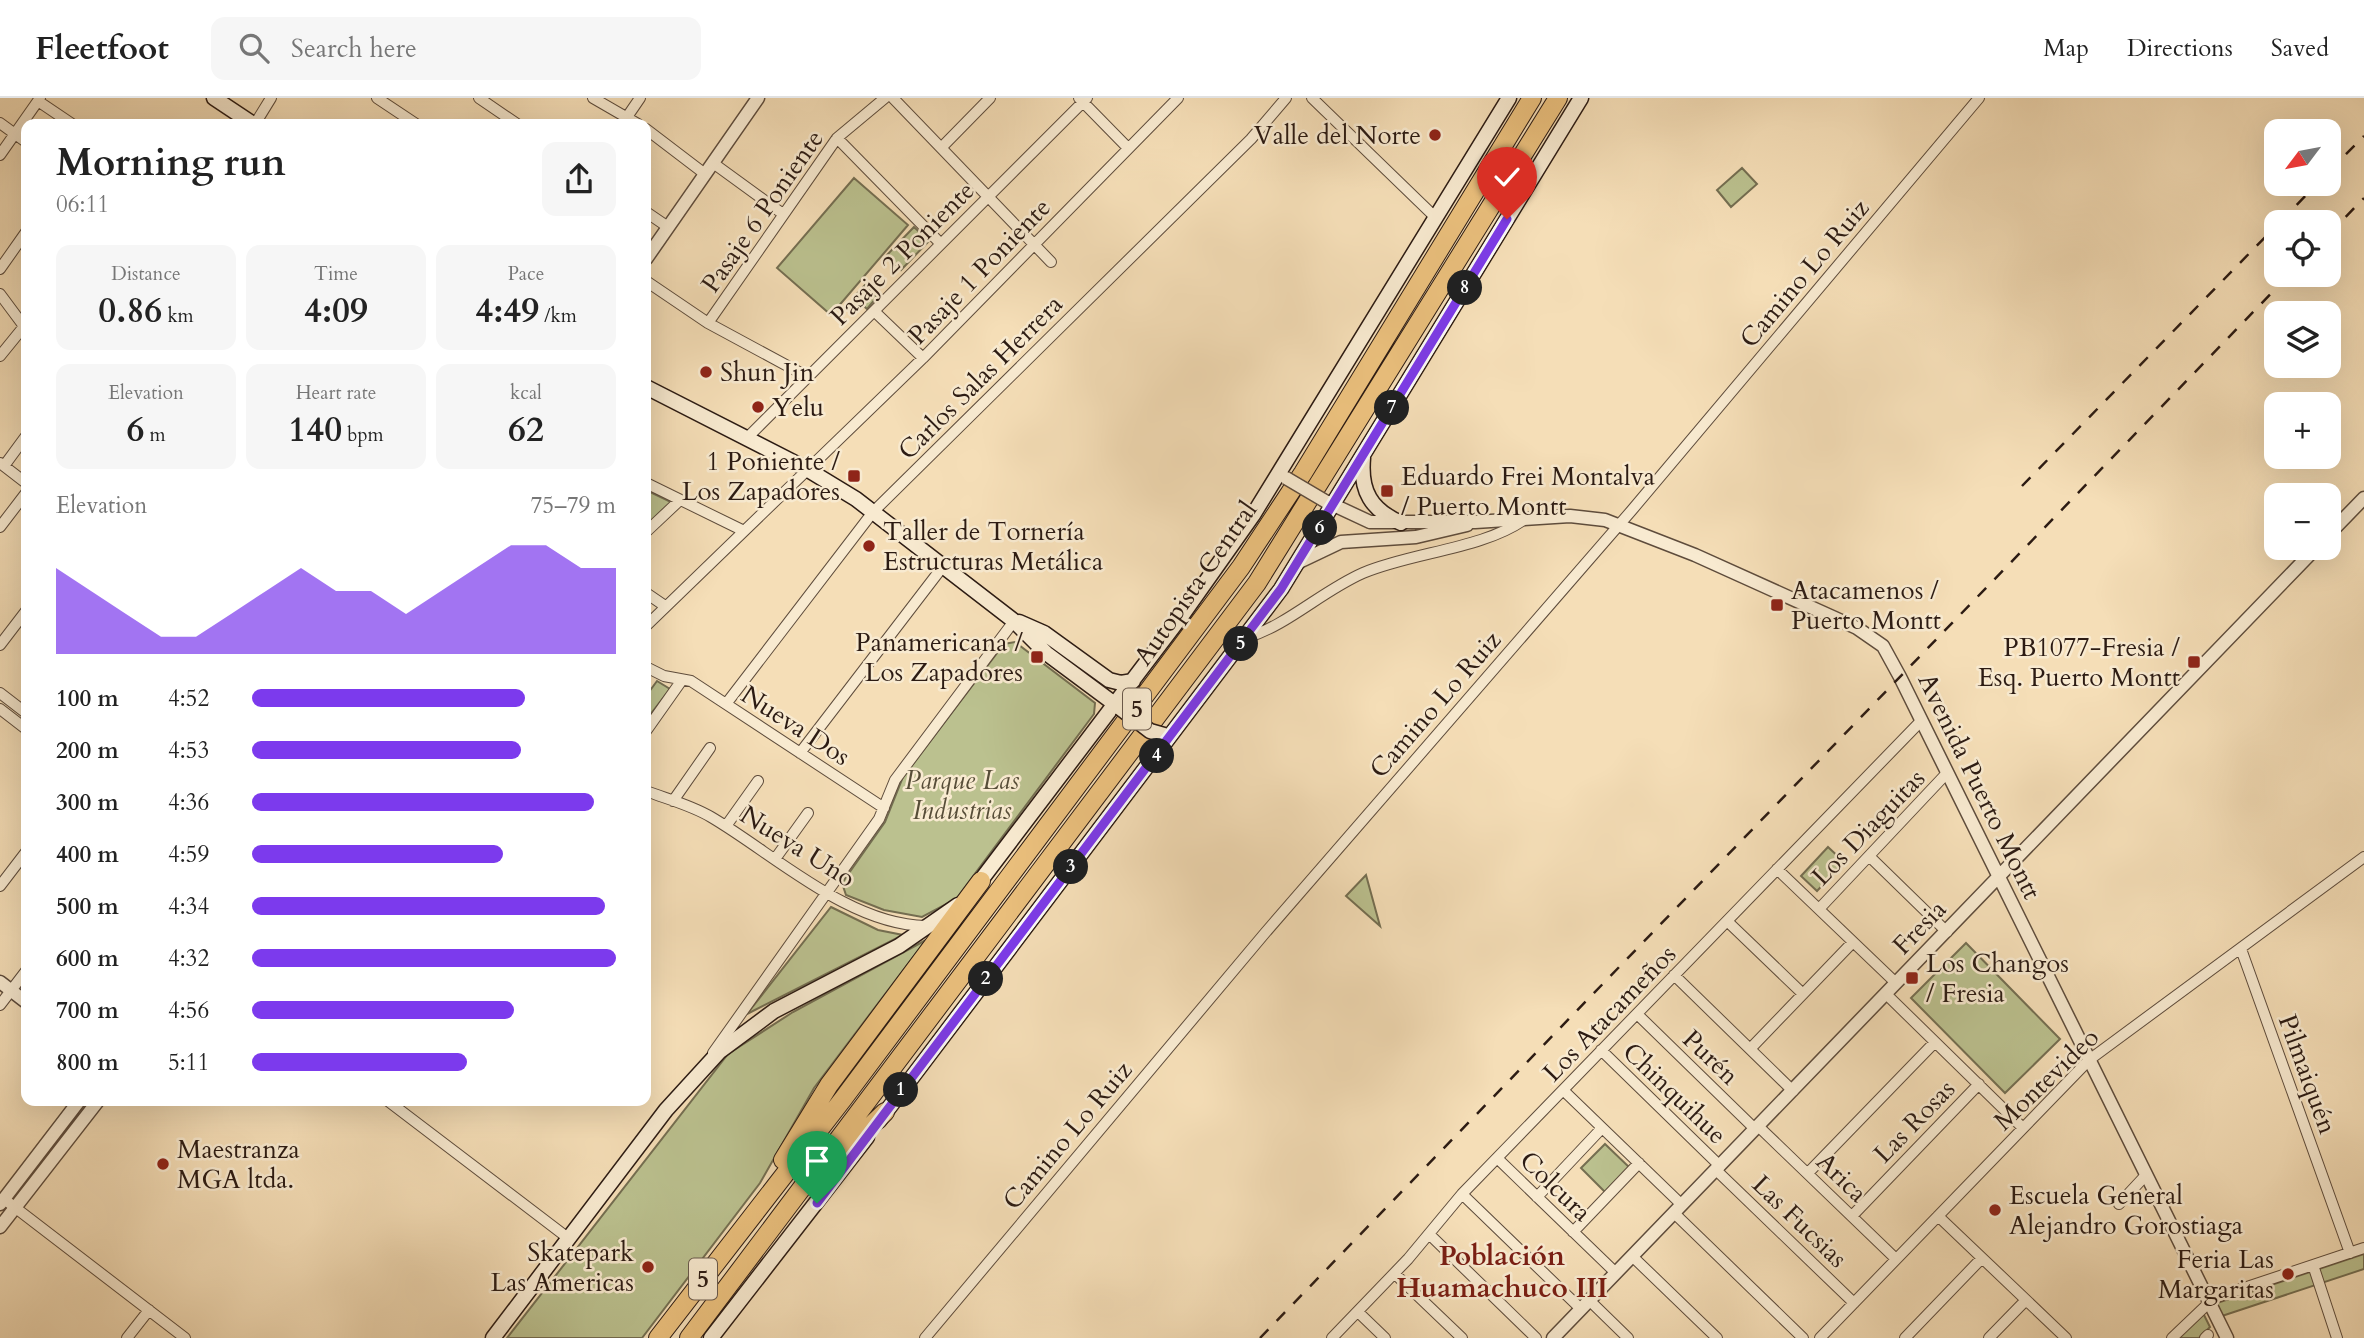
<!DOCTYPE html>
<meta charset="utf-8">
<style>
body{margin:0;font-family:Cardo,serif;background:#f6f6f6;color:#222;height:100vh;display:flex;flex-direction:column;font-size:26px;white-space:nowrap}
*{box-sizing:border-box;margin:0}
p{font-size:23px;color:#767676}
.icon{flex:none;width:38px;height:38px;fill:none;stroke:currentColor;stroke-width:2;stroke-linecap:round;stroke-linejoin:round}
.map{position:relative;flex:1;overflow:hidden}
.sheet{position:absolute;left:21px;top:21px;width:630px;height:987px;display:flex;flex-direction:column;background:#fff;border-radius:14px;box-shadow:0 7px 28px #0002}
.sheet>*{flex:none}
.needle{width:46px;rotate:238deg}
.fabs{position:absolute;left:2264px;top:21px;display:grid;gap:14px}
.fabs a{display:grid;place-items:center;width:77px;height:77px;border-radius:14px;background:#fff;box-shadow:0 7px 28px #0002;font-size:35px}
.pin{position:absolute;display:grid;place-items:center;width:60px;height:60px;color:#fff;margin:-72px -30px;border-radius:50% 50% 50% 0;rotate:-45deg;box-shadow:0 0 7px #0007}
.pin .icon{rotate:45deg}
.km{position:absolute;width:35px;height:35px;margin:-18px;border-radius:50%;background:#222;color:#fff;font-size:19px;line-height:35px;text-align:center}
.round{display:grid;place-items:center;flex:none;width:74px;height:74px;border-radius:14px;background:#f6f6f6}
.head{display:flex;align-items:center;justify-content:space-between;height:119px;padding:0 35px}
h1{font-size:38px;font-weight:700;line-height:52px}
.figures{display:grid;grid-template-columns:repeat(3,1fr);gap:10px;height:119px;padding:7px 35px}
.figures div{display:grid;align-content:center;border-radius:14px;background:#f6f6f6;text-align:center}
.figures b{font-size:35px;font-weight:700}
.figures small{font-size:19px;font-weight:400}
.figures p{font-size:19px}
.chart{height:196px;padding:14px 35px}
.chart p{display:flex;justify-content:space-between}
.chart svg{width:100%;height:126px;margin-top:7px;fill:#7c3aed;opacity:.7}
ul{padding:0 35px;list-style:none;font-size:23px}
li{display:grid;grid-template-columns:112px 84px 1fr;align-items:center;height:52px}
li i{height:18px;border-radius:9px;background:#7c3aed}
header{display:flex;align-items:center;gap:42px;box-sizing:border-box;height:98px;padding:0 35px;background:#fff;border-bottom:2px solid #e0e0e0}
header strong{font-size:33px}
nav{display:flex;gap:38px;margin-inline-start:auto;font-size:24px}
.search{width:490px;height:63px;background:#f6f6f6;display:flex;align-items:center;gap:18px;box-sizing:border-box;padding:0 24px;border-radius:14px;color:#767676;font-size:26px}
.map>svg:first-child{display:block}
.green{fill:#bbc18f;stroke:#746e51;stroke-width:2}
.lines{fill:none;stroke-linecap:round;stroke-linejoin:round}
.minor-casing{stroke:#5e4c3c;stroke-width:12}
.tertiary-casing{stroke:#5e4c3c;stroke-width:15}
.secondary-casing{stroke:#2c1b13;stroke-width:17}
.motorway-casing{stroke:#2c1b13;stroke-width:20}
.minor{stroke:#f8ead0;stroke-width:10}
.tertiary{stroke:#f8ead0;stroke-width:12}
.secondary{stroke:#f8ead0;stroke-width:14}
.motorway{stroke:#eabf7c;stroke-width:18}
.rail{stroke:#2c1b13;stroke-width:2.5;stroke-dasharray:12 12;stroke-linecap:butt}
.tertiary-bridge-casing{stroke:#5e4c3c;stroke-width:15;stroke-linecap:butt}
.secondary-bridge-casing{stroke:#2c1b13;stroke-width:17;stroke-linecap:butt}
.tertiary-bridge{stroke:#f8ead0;stroke-width:12}
.secondary-bridge{stroke:#f8ead0;stroke-width:14}
.route-casing{stroke:#fff;stroke-width:14}
.route{stroke:#7c3aed;stroke-width:9}
.poi-dot{fill:#8f2418;stroke:#f8ead0;stroke-width:2.5}
.labels{text-anchor:middle;stroke-width:5;stroke-linejoin:round;paint-order:stroke}
.shield{fill:#f8ead0;stroke:#69594c;stroke-width:2}
.shield-label{font-size:24px;font-weight:bold;fill:#2c1b13}
.poi-label{font-size:26px;fill:#2c1b13;stroke:#f8ead0;text-anchor:start}
.street-label{font-size:26px;fill:#2c1b13;stroke:#f8ead0}
.park-label{font-size:26px;font-style:italic;fill:#574d38;stroke:#f8ead0}
.neighbourhood-label{font-size:28px;font-weight:bold;fill:#7a1f14;stroke:#f8ead0}
</style>
<header>
<strong>Fleetfoot</strong>
<div class="search"><svg class="icon" aria-label="search" viewBox="0 0 24 24"><circle cx="10" cy="10" r="6"/><path d="M15 15l6 6"/></svg>Search here</div>
<nav><a>Map</a><a>Directions</a><a>Saved</a></nav>
</header>
<div class="map">
<svg width="2364" height="1240" viewBox="0 0 2364 1240">
<rect width="100%" height="100%" fill="#f5deb7"/>
<filter id="stains"><feTurbulence type="fractalNoise" baseFrequency=".00286" numOctaves="4"/><feColorMatrix values="0 0 0 0 .2 0 0 0 0 .09 0 0 0 0 .02 0 0 0 .5 -.17"/></filter>
<radialGradient id="worn" r=".72"><stop offset=".6" stop-color="#630" stop-opacity="0"/><stop offset="1" stop-color="#630" stop-opacity=".3"/></radialGradient>
<path class="green" d="M1742,70L1757,86L1731,109L1717,92Z
M854,80L908,127L831,217L777,170Z
M914,129L929,143L901,172L886,158Z
M865,187L877,199L867,211L854,199Z
M646,392L671,404L646,429Z
M1015,544L1095,605L1094,616L956,801L922,819L884,812L846,797L842,785L885,724L903,679L1004,546Z
M657,583L670,591L646,622V598Z
M1828,749L1844,764L1817,793L1801,778Z
M1366,777L1380,828L1346,798Z
M831,809L878,832L903,837L747,916Z
M926,842L814,990L760,1085L642,1240H507L728,956L793,914Z
M1966,845L2060,941L2005,995L1911,900Z
M1605,1046L1631,1071L1607,1096L1581,1070Z
M2364,1156V1171L2222,1218L2217,1205Z
M2203,1215L2210,1229L2199,1240H2179Z"/>
<g class="lines">
<g class="minor-casing">
<path id="minor" d="M377,0L416,26
M479,0L517,26
M593,0L638,26
M893,0L1051,164
M1079,0L1127,49
M1312,0L1436,120
M38,3L72,26
M627,19L640,0
M0,25L26,44
M255,26L271,0
M646,31L705,76
M837,40L941,146
M941,50L990,0
M0,57L40,0
M713,65L783,116
M646,114L668,129
M0,171L26,134
M646,183L708,225L808,279
M0,196L26,231
M874,213L923,260
M708,225L837,40L885,0
M0,258L26,226
M747,340L1087,0
M0,365L26,385
M4,368L26,338
M646,385L742,432
M0,429L26,395
M646,434L680,402
M646,495L665,508
M646,528L923,260L1178,0
M1246,540C1288,527 1322,493 1363,475C1413,454 1483,451 1525,421
M0,547L26,513
M646,569L664,578L691,583L884,710
M0,595L26,615
M726,606L873,414L1251,41L1286,0
M0,611L26,631
M646,633L682,582
M800,655L944,467
M646,693C667,701 691,707 711,719C774,756 849,827 926,828
M673,703L710,650
M726,728L758,683
M1869,758L1947,834
M775,761L808,715
M1777,771L1896,885
M0,788L26,754
M1819,811L1947,675
M1727,823L1803,896
M2241,851L2350,1155
M1674,877L1793,993
M1886,896L2023,1030
M0,907L26,873
M1637,916L1755,1031
M1750,951L1853,844
M1601,952L1720,1068
M713,955L879,721L895,682L1014,523
M1563,992L1682,1107
M388,1003L568,1140
M1758,1028L1896,1161
M1497,1060L1616,1175
M1716,1072L1854,1205
M1808,1075L1935,944
M1462,1096L1581,1211
M1537,1099L1602,1030
M4,1101L185,1240
M2119,1106L2146,1077
M1674,1115L1803,1240
M1852,1118L1979,986
M1938,1118L2066,1240
M1573,1134L1639,1065
M1429,1136L1536,1240
M1632,1158L1717,1240
M2313,1167L2337,1240
M1395,1176L1462,1240
M1589,1202L1628,1240
M1358,1214L1385,1240
M127,1240L149,1212
M925,1240L1265,835L1632,412L1979,0
M1332,1240L1408,1161L1462,1096L1921,623
M1820,1240L2089,962L2364,759
M1905,1240L1982,1160
M1989,1240L2026,1202
M2172,1240L2214,1200L2364,1150
M2205,1240L2208,1237"/>
</g>
<g class="tertiary-casing">
<path id="tertiary" d="M646,161L758,0
M1325,403L1370,424H1475L1570,418L1605,422L1695,457L1857,530L1883,548L1900,579L2227,1240
M2329,436L2364,400
M1299,464L1341,444L1416,439L1467,427
M0,884L26,904
M0,1106L79,1003
M0,1129L98,1003
M1553,1240L2316,450"/>
</g>
<g class="secondary-casing">
<path id="secondary" d="M214,0L253,26
M646,289L805,370L856,401L1014,523L1046,555L1120,610
M1363,360C1360,393 1371,412 1401,425
M1019,524L1044,535L1109,582L1121,585L1133,583
M975,790L1183,516L1253,417L1509,0
M879,1023L1281,491L1581,0
M493,1240L666,1012L719,954L774,913L899,848L958,807
M711,1240L867,1039"/>
</g>
<g class="motorway-casing">
<path id="motorway" d="M783,1062L829,987L981,783
M834,1063L885,1014
M658,1240L843,1001L1241,469L1303,375L1532,0
M689,1240L1257,485L1558,0"/>
</g>
<use href="#minor" class="minor"/>
<use href="#tertiary" class="tertiary"/>
<use href="#secondary" class="secondary"/>
<use href="#motorway" class="motorway"/>
<path class="rail" d="M2329,73L2364,38
M2280,124L2317,86
M2329,136L2364,100
M2022,388L2277,127
M1260,1240L2289,177"/>
<g class="tertiary-bridge-casing">
<path id="tertiary-bridge" d="M1286,380L1325,403"/>
</g>
<g class="secondary-bridge-casing">
<path id="secondary-bridge" d="M1120,610L1150,633L1164,637"/>
</g>
<use href="#tertiary-bridge" class="tertiary-bridge"/>
<use href="#secondary-bridge" class="secondary-bridge"/>
</g>
<g class="lines">
<g class="route-casing">
<path id="route" d="M817,1105L1281,491L1507,121"/>
</g>
<use href="#route" class="route"/>
</g>
<g class="poi-dot">
<circle cx="1435" cy="37" r="7"/>
<circle cx="706" cy="274" r="7"/>
<circle cx="758" cy="309" r="7"/>
<rect x="847" y="371" width="14" height="14" rx="3.5"/>
<rect x="1380" y="386" width="14" height="14" rx="3.5"/>
<circle cx="869" cy="448" r="7"/>
<rect x="1770" y="500" width="14" height="14" rx="3.5"/>
<rect x="1030" y="552" width="14" height="14" rx="3.5"/>
<rect x="2187" y="557" width="14" height="14" rx="3.5"/>
<rect x="1905" y="873" width="14" height="14" rx="3.5"/>
<circle cx="163" cy="1066" r="7"/>
<circle cx="1995" cy="1112" r="7"/>
<circle cx="648" cy="1169" r="7"/>
<circle cx="2288" cy="1176" r="7"/>
</g>
<g class="labels">
<g class="shield">
<rect x="1123" y="590.5" width="28" height="41" rx="5"/>
<rect x="689" y="1160.5" width="28" height="41" rx="5"/>
</g>
<g class="shield-label">
<text x="1137" y="619">5</text>
<text x="703" y="1189">5</text>
</g>
<g class="poi-label">
<text x="1421" y="46" text-anchor="end">Valle del Norte</text>
<text x="720" y="283">Shun Jin</text>
<text x="772" y="318">Yelu</text>
<text x="840" y="372" text-anchor="end">1 Poniente /<tspan x="840" dy="30">Los Zapadores</tspan></text>
<text x="1401" y="387">Eduardo Frei Montalva<tspan x="1401" dy="30">/ Puerto Montt</tspan></text>
<text x="883" y="442">Taller de Tornería<tspan x="883" dy="30">Estructuras Metálica</tspan></text>
<text x="1791" y="501">Atacamenos /<tspan x="1791" dy="30">Puerto Montt</tspan></text>
<text x="1023" y="553" text-anchor="end">Panamericana /<tspan x="1023" dy="30">Los Zapadores</tspan></text>
<text x="2180" y="558" text-anchor="end">PB1077-Fresia /<tspan x="2180" dy="30">Esq. Puerto Montt</tspan></text>
<text x="1926" y="874">Los Changos<tspan x="1926" dy="30">/ Fresia</tspan></text>
<text x="177" y="1060">Maestranza<tspan x="177" dy="30">MGA ltda.</tspan></text>
<text x="2009" y="1106">Escuela General<tspan x="2009" dy="30">Alejandro Gorostiaga</tspan></text>
<text x="634" y="1163" text-anchor="end">Skatepark<tspan x="634" dy="30">Las Americas</tspan></text>
<text x="2274" y="1170" text-anchor="end">Feria Las<tspan x="2274" dy="30">Margaritas</tspan></text>
</g>
<g class="street-label">
<text transform="translate(762 113) rotate(-55)" y="9">Pasaje 6 Poniente</text>
<text transform="translate(902 155) rotate(-45)" y="9">Pasaje 2 Poniente</text>
<text transform="translate(979 173) rotate(-46)" y="9">Pasaje 1 Poniente</text>
<text transform="translate(1804 175) rotate(-50)" y="9">Camino Lo Ruiz</text>
<text transform="translate(980 279) rotate(-45)" y="9">Carlos Salas Herrera</text>
<text transform="translate(1195 485) rotate(-55)" y="9">Autopista Central</text>
<text transform="translate(1435 606) rotate(-49)" y="9">Camino Lo Ruiz</text>
<text transform="translate(796 627) rotate(33)" y="9">Nueva Dos</text>
<text transform="translate(1980 688) rotate(64)" y="9">Avenida Puerto Montt</text>
<text transform="translate(1868 729) rotate(-46)" y="9">Los Diaguitas</text>
<text transform="translate(798 748) rotate(32)" y="9">Nueva Uno</text>
<text transform="translate(1919 829) rotate(-46)" y="9">Fresia</text>
<text transform="translate(1609 915) rotate(-46)" y="9">Los Atacameños</text>
<text transform="translate(1711 959) rotate(44)" y="9">Purén</text>
<text transform="translate(2308 976) rotate(70)" y="9">Pilmaiquén</text>
<text transform="translate(2046 981) rotate(-44)" y="9">Montevideo</text>
<text transform="translate(1675 995) rotate(44)" y="9">Chinquihue</text>
<text transform="translate(1914 1023) rotate(-46)" y="9">Las Rosas</text>
<text transform="translate(1067 1037) rotate(-50)" y="9">Camino Lo Ruiz</text>
<text transform="translate(1842 1079) rotate(44)" y="9">Arica</text>
<text transform="translate(1556 1088) rotate(44)" y="9">Colcura</text>
<text transform="translate(1800 1123) rotate(44)" y="9">Las Fucsias</text>
</g>
<g class="park-label">
<text x="962" y="691">Parque Las<tspan x="962" dy="30">Industrias</tspan></text>
</g>
<g class="neighbourhood-label">
<text x="1502" y="1167">Población<tspan x="1502" dy="32">Huamachuco III</tspan></text>
</g>
</g>
<rect width="100%" height="100%" filter="url(#stains)"/>
<rect width="100%" height="100%" fill="url(#worn)"/>
</svg>
<div class="fabs">
<a><svg class="needle" viewBox="-14 -14 28 28"><path d="M0-13l5 13h-10z" fill="#e53935"/><path d="M0 13l5-13h-10z" fill="#767676"/></svg></a>
<a><svg class="icon" aria-label="locate" viewBox="0 0 24 24"><circle cx="12" cy="12" r="6"/><path d="M12 2v4M12 18v4M2 12h4M18 12h4"/></svg></a>
<a><svg class="icon" aria-label="layers" viewBox="0 0 24 24"><path d="M12 4l9 5-9 5-9-5zM3 14l9 5 9-5"/></svg></a>
<a>+</a>
<a>−</a>
</div>
<div class="pin" style="left:817px;top:1105px;background:#1e9e55"><svg class="icon" aria-label="arrive" viewBox="0 0 24 24"><path d="M6 21V4h12l-3 4 3 4H6"/></svg></div>
<div class="pin" style="left:1507px;top:121px;background:#d93025"><svg class="icon" aria-label="check" viewBox="0 0 24 24"><path d="M5 12l5 5 9-10"/></svg></div>
<b class="km" style="left:901px;top:992px">1</b>
<b class="km" style="left:986px;top:881px">2</b>
<b class="km" style="left:1071px;top:769px">3</b>
<b class="km" style="left:1157px;top:658px">4</b>
<b class="km" style="left:1241px;top:546px">5</b>
<b class="km" style="left:1320px;top:430px">6</b>
<b class="km" style="left:1392px;top:310px">7</b>
<b class="km" style="left:1465px;top:190px">8</b>
<section class="sheet">
<div class="head"><div><h1>Morning run</h1><p>06:11</p></div><a class="round"><svg class="icon" aria-label="share" viewBox="0 0 24 24"><path d="M12 15V3M7 8l5-5 5 5M5 13v7h14v-7"/></svg></a></div>
<div class="figures">
<div><p>Distance</p><b>0.86<small> km</small></b></div>
<div><p>Time</p><b>4:09</b></div>
<div><p>Pace</p><b>4:49<small> /km</small></b></div>
</div>
<div class="figures">
<div><p>Elevation</p><b>6<small> m</small></b></div>
<div><p>Heart rate</p><b>140<small> bpm</small></b></div>
<div><p>kcal</p><b>62</b></div>
</div>
<div class="chart"><p><span>Elevation</span>75–79 m</p>
<svg viewBox="0 0 160 44" preserveAspectRatio="none"><path d="M0 44V14L10 22L20 30L30 38L40 38L50 30L60 22L70 14L80 22L90 22L100 30L110 22L120 14L130 6L140 6L150 14L160 14V44z"/></svg>
</div>
<ul>
<li><b>100 m</b>4:52<i style="width:75%"></i></li>
<li><b>200 m</b>4:53<i style="width:74%"></i></li>
<li><b>300 m</b>4:36<i style="width:94%"></i></li>
<li><b>400 m</b>4:59<i style="width:69%"></i></li>
<li><b>500 m</b>4:34<i style="width:97%"></i></li>
<li><b>600 m</b>4:32<i style="width:100%"></i></li>
<li><b>700 m</b>4:56<i style="width:72%"></i></li>
<li><b>800 m</b>5:11<i style="width:59%"></i></li>
</ul>
</section>
</div>
